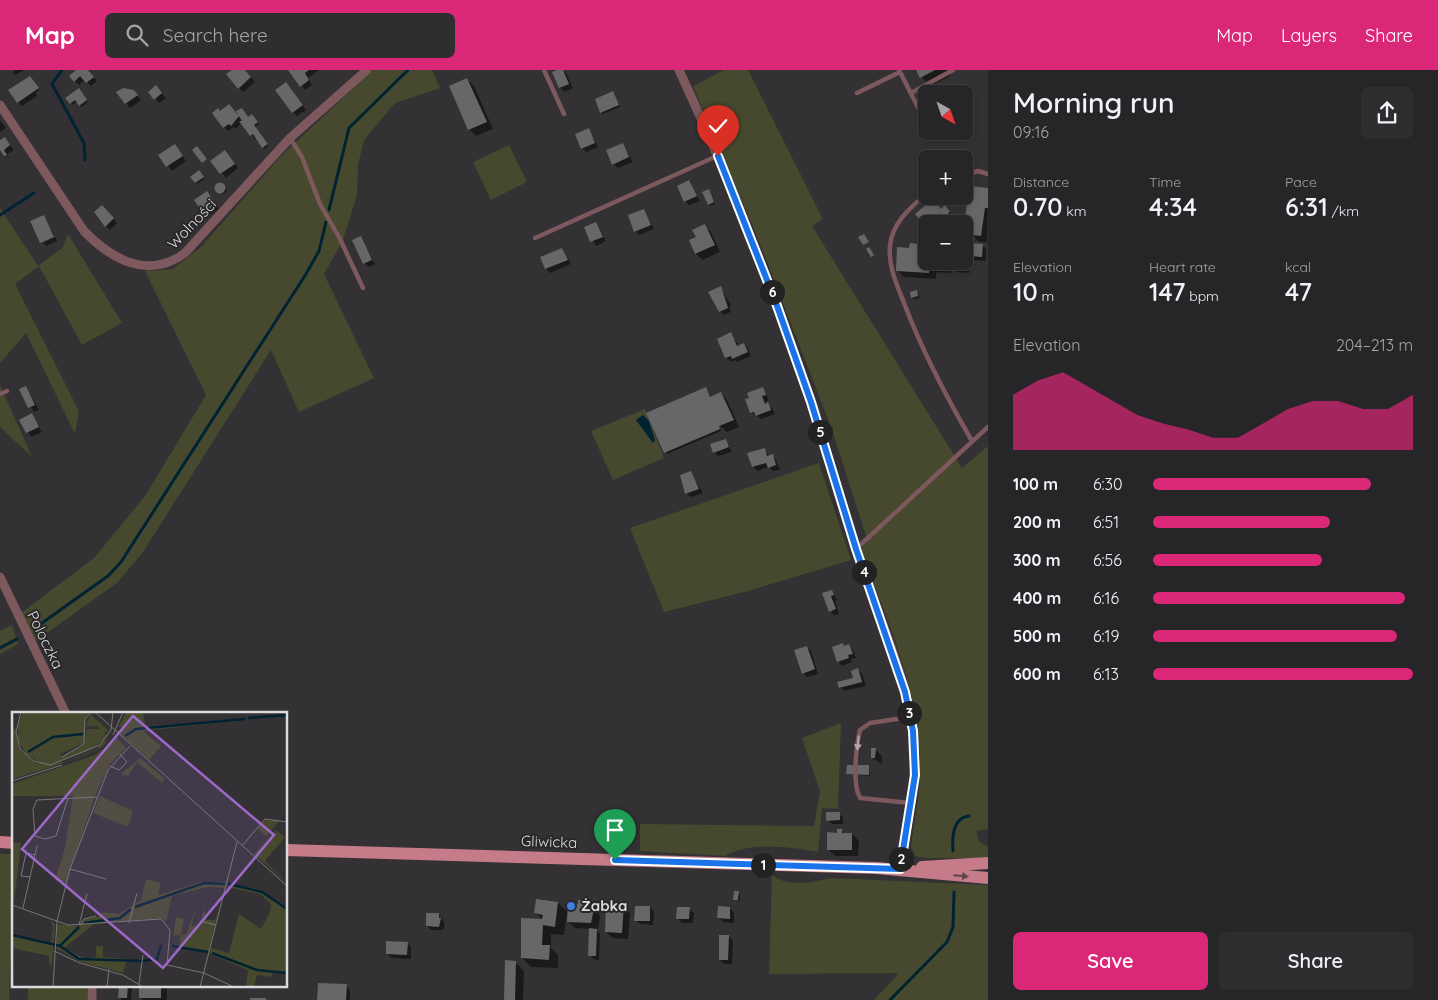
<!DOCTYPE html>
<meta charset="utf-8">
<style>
body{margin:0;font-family:Quicksand,sans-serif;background:#2e2d2f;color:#f1f3f6;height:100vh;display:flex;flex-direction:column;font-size:19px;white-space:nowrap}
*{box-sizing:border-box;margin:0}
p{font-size:16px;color:#a4a5a7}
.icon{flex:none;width:28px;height:28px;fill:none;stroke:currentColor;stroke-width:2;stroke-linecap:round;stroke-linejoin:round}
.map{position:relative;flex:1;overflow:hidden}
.sheet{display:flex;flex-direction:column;background:#262527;width:450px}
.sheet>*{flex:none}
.needle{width:32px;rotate:140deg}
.controls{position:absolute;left:918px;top:15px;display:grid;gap:10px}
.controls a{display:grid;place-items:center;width:55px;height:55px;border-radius:8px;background:#262527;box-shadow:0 2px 8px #0003,0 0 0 1px #424244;font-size:25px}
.pin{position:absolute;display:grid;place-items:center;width:42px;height:42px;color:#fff;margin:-51px -21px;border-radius:50% 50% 50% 0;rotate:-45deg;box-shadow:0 0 5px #0007}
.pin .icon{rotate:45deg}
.km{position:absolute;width:25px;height:25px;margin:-12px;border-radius:50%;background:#222;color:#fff;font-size:14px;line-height:25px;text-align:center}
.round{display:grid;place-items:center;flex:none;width:52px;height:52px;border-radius:8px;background:#2e2d2f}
.headline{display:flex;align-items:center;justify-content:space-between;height:85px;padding:0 25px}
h1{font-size:28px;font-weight:600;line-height:38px}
.metrics{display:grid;grid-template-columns:repeat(3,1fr);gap:8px;height:85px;padding:5px 25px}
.metrics div{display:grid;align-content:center}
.metrics b{font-size:25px;font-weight:600}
.metrics small{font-size:14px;font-weight:400}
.metrics p{font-size:14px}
.chart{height:140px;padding:10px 25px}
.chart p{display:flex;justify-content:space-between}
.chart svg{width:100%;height:90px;margin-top:5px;fill:#db2777;opacity:.7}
.cta{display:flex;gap:10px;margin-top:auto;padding:10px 25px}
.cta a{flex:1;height:58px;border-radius:8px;background:#db2777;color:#fff;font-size:20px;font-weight:600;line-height:58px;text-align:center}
.cta a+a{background:#2e2d2f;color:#f1f3f6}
ul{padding:0 25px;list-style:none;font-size:16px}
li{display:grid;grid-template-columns:80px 60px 1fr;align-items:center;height:38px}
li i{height:12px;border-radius:6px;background:#db2777}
header{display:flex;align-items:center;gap:30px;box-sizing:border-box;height:70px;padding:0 25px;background:#db2777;color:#fff}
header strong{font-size:24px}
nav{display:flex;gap:28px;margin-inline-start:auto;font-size:18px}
.search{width:350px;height:45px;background:#2e2d2f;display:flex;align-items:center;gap:12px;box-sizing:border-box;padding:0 18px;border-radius:8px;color:#a4a5a7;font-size:19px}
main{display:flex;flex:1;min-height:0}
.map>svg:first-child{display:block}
.green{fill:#46492d}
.water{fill:#002333}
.shadow{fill:#0007}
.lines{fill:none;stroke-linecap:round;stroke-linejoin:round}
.stream{stroke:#002333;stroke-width:3}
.building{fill:#686669}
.lane{stroke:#7d585d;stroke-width:4.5}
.street{stroke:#7d585d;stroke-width:9}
.primary{stroke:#c67b88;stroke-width:12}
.oneway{fill:#b6a6a9}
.oneway2{fill:#60444b}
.route-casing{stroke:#fff;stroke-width:10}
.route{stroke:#1a73e8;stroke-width:6}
.shop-dot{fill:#3f7fe0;stroke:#29272a;stroke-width:2}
.labels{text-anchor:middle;stroke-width:4;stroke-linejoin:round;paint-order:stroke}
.street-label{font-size:15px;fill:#dcdadc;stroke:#29272a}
.poi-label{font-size:15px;font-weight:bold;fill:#dcdadc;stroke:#29272a;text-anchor:start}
.inset-river{fill:none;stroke:#002333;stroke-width:2.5}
.inset-road{fill:none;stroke:#777577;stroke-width:1}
.view{fill:#9d69c9;fill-opacity:0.15;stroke:#9d69c9;stroke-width:2.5}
.inset-edge{fill:none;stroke:#dcdadc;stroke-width:2.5}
</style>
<header>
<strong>Map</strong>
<div class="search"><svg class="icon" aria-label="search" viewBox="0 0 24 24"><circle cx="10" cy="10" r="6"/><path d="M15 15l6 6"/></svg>Search here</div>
<nav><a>Map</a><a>Layers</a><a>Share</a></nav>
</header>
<main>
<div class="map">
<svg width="988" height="930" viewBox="0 0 988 930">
<rect width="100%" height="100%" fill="#333134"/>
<path class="green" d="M373,0H432L440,18L395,33L364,70L358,95L357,125L343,170L324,204L374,308L299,342L271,280L143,482L117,513L36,571L21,543L94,488L145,426L206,325L145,201L173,199L201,177L281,86Z
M724,0H748L823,149L812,156L962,398L988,376V759L976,761L979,771L988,777V788H927L915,786L911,777C914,752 920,726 920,701C921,624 888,549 859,479L868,472L831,357L756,164L693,16Z
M509,75L527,112L491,130L473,92Z
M0,138L38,196L63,177L68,164L122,253L82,275L39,196L15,214L79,341L75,364L26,263L0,293Z
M0,315L32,387L0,357Z
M645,339L664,388L613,410L591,361Z
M819,393L851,490L748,521L664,542L630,458Z
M12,555L18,574L0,584V561Z
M841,653L838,739L822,738L818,782C789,777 751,771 725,786L640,781V754L814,756L820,721L802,668Z
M0,784H14L9,930H0Z
M772,805C788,818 813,812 831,808L988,815V930H874L899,903L769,904Z
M28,916H87V930H28Z"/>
<path class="water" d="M643,345L649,351L655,370L653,373L636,350Z"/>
<path class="shadow" d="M15,0H24L15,5L13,2Z
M78,0H88L97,11L91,16L85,10L79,15L75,11Z
M234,0H245L255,12L243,22L239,18Z
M289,0H319L308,8L312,15L305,20Z
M560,0L566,3L573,18L564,22L560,17Z
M915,0H947L950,6L930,16Z
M32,9L39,20L36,23L37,26L22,36L18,32Z
M467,9L474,16L493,59L476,66L469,59Z
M290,17L306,40L297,46L293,42Z
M133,21L141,30L130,38L118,23Z
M160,21L166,28L159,33L149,22Z
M81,22L88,32L81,37L77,31L72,35L67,29Z
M613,23L620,37L603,44L601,42Z
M233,40L240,49L254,47L259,54L255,57L268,76L265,79L258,68L255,69L242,52L236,59L234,57L228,61L224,57L221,42Z
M0,50L6,58L0,62Z
M588,59L598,77L586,82L582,78Z
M4,68L14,80L7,84L10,90L0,75V71Z
M622,74L633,92L618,98L613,94Z
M175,75L186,91L172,101L160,85Z
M229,86L238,98L226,108L212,91Z
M201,104L204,109L197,114L196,112Z
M221,112L227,121L222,125L215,116Z
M689,112L700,131L689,135L685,131Z
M970,117L988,119L987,172H979L972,165L973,156L967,149Z
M710,122L715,134L710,136L709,134Z
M211,127L219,139L208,146L204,142Z
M102,136L117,153L110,160L106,156Z
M945,137L956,149L951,154L926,155L917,145L942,140Z
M644,141L654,159L639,165L635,161Z
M43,146L54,165L41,171Z
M596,153L606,171L596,176L586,158Z
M704,155L711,162L720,182L703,190L696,184L690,171L697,167Z
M55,167L57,171L46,176L43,173Z
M360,167L375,194L369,197L364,193Z
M918,175L924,182L926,191H948L953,196L965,190L964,175L972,185L982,175L986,179V191L975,190L969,195V203L957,202L952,197L951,203L936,202V209L904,207L897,200L911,179Z
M562,179L571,194L550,203L546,199Z
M720,217L731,235L729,236L731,242L724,245L720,241Z
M917,222L920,228L914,229L912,227Z
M731,264L739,276L744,274L748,278L751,286L737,292L735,290L731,292L726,287Z
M26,317L39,340L34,342L21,319Z
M706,318L711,328L721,323L727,330L739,357L727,362L718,354L721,361L667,384L648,344Z
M763,319L769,330L766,331L767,334L772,338L775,344L761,349L751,342Z
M32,345L42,362L31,367L21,350Z
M726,370L732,382L718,386L714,382Z
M764,379L769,386L772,385L776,390L780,400L773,401L769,397L757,401L753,396Z
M691,403L703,423L691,427L686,423Z
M832,521L837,530L835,531L839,544L834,545L830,541L824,524Z
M843,575L845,577L849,576L853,580L856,588L851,589L852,592L842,596L838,591Z
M807,577L811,581L818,604L807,607L803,603Z
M858,600L862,604L866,616L844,621L840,617L855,609Z
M875,679L882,686V694L872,688Z
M869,696L870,706L848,704Z
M839,743L843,748V754H832L828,750Z
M841,760L845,764H852L859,771L858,786H835L828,779Z
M739,823L740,824V831L734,829Z
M585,831L598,842L600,847L598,859H596L600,864L599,890L594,889L589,885L590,859L575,858L568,852L569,844L567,843L564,865L551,864V878L558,885V898L531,897L522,888L543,850L536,843L558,833L569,843Z
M623,836L630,843L628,869L613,868L606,862Z
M650,837L654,842L653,855L640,854L635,850Z
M730,838L734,843V853L723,852L718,848Z
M689,839L694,843L693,853H682L677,848Z
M439,845L445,854L443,860H431L427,856Z
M728,866L733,870L732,894H724L720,890Z
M407,873L411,877V889L391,888L387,883Z
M515,892L524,901L523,930H505Z
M120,916H132L131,930H122L119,927Z
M141,916H167V930H143L140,927Z
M346,916L350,920V930H319Z"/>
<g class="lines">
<path class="stream" d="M62,0L52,14L84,73L85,90
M329,140L349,58L408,0
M0,145L34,123
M35,558L108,506L121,492L306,204L319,181L326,152
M0,578L17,569
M953,781C952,768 952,748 969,746
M890,930L947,872L953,857L954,822"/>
</g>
<path class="building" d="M76,0H88L94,7L86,13L80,6L74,12L69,6Z
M232,0H245L251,7L238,19L226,4Z
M288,0H309L305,3L309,10L300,17Z
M557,0H563L569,14L559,18L552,2Z
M916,0H935L920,8Z
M30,6L39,18L17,33L8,20Z
M467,8L487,52L468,60L449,16Z
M286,12L303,35L292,43L275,20Z
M156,15L162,23L154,30L148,22Z
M79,18L87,30L79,36L75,30L70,34L65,28Z
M123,18L134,20L138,25L125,34L116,22Z
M613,21L619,35L600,43L595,29Z
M229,34L239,46L231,56L229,54L223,58L212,43L218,38L220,41Z
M242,38L248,47L252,44L258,52L254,55L268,74L262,78L253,64L250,66L239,51H242L236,41Z
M589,58L595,73L581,79L575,64Z
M5,67L10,75L4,80L7,85L4,86L0,80V70Z
M623,73L629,87L612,95L606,80Z
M175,74L183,86L166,97L158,85Z
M197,76L207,89L202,93L192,80Z
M225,80L235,94L220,104L210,91Z
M199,100L204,107L195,113L190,107Z
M689,110L697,126L684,132L677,116Z
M214.5 118a5.5 5.5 0 1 1 11 0a5.5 5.5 0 1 1-11 0Z
M969,116L988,118V138H985L981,166L971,165L973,150L965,149Z
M709,119L714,132L708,135L702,122Z
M207,121L216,134L203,143L194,130Z
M933,129L941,139L945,135L950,142L943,148L948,154H926V157L915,144Z
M102,135L114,148L105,157L94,142Z
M644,139L651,155L634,162L628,145Z
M44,145L54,167L40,173L30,151Z
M596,152L603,167L590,172L584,157Z
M705,154L715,175L695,184L689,170L696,167L692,160Z
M864,164L869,172L863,175L858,167Z
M361,166L372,190L363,194L352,170Z
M910,173L918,174V183L926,184V191H945V197L930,196L929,203L896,201L897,177L909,178Z
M972,173L983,174L982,187L971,186L966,191L965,200L952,198V191H964V174L971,183Z
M869,177L874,185L871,187L866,179Z
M562,178L568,190L545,199L540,187Z
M721,216L728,238L719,242L708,222Z
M917,220L918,226L911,228L910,222Z
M731,262L737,276L744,273L748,282L732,289L731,286L725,288L717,269Z
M26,316L35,335L28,338L19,319Z
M706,317L710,327L721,322L734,350L719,356L720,359L664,383L646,343Z
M763,317L766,325L762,326L765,334L768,332L771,340L756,346L754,342L750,343L745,329L749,328L747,323Z
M32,343L39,357L26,363L19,350Z
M726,369L729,377L713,383L710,374Z
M765,378L767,386L773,384L776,395L768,398L766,393L752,397L747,383Z
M691,401L699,419L685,424L680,405Z
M832,520L834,525L831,526L836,539L829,542L822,523Z
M843,573L844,576L849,574L853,584L848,585L849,588L837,592L832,577Z
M807,576L815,599L802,604L794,580Z
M858,598L862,612L839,618L837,612L853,608L851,601Z
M871,678H876L875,688H871Z
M847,695H869V705L846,704Z
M826,742H840V750L826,751Z
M837,759H842V763H852V780H827V762L837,763Z
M734,821H739L738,830H733Z
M536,829L558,832L555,857L543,855L542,875H550L549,890L521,888V848L542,849L543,845L534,843Z
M578,830H586L585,834H592V839H594L591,853L567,852L568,833L578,834Z
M606,834L624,835L622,863L605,862Z
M635,836H650V851H634Z
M718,836L730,837V849L717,848Z
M677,837H690L689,849H676Z
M426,843H439V848H441L439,857L426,856Z
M589,858L597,859L596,886H588Z
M719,865H729L728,890H719Z
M386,871L408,872L407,885L386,884Z
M505,890L516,891L515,930H504Z
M318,913L347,914L346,930H317Z
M119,916H128L127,928H118Z
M139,916H161V928H139Z
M250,928H266V930H250Z"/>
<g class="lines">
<path class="lane" d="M544,0L564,44
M899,0L926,53
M857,23L900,2
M911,23L953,0
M931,61L933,66
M290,68L302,87L320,134L340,169L363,218
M964,105L978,101L988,104
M926,124C910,138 892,153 890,176C888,198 898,217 906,238C924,285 947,328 972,371
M535,168L717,86
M0,324L7,321
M857,478L988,357
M910,733L860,728C852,714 856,676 860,660L870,653L910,647"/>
<path class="street" d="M679,0C729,107 772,218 810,330C827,379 840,430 856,479C874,536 906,603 913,661C919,707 907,754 900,799
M0,35L84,161C112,190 149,210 185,183L290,68L367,0
M0,507L66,644
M92,930V916"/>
<path class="primary" d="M0,772L14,773
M286,780L876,798L988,808
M922,797L988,793"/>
</g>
<defs><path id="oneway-solid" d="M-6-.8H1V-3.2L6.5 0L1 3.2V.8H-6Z" transform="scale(1.25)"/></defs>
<use class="oneway" href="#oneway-solid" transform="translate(858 673) rotate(96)"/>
<use class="oneway2" href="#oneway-solid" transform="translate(961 806) rotate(5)"/>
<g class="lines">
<g class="route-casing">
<path id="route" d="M615,790L900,799L915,705L913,661L905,622L856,479L811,332L776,233L718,86"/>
</g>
<use href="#route" class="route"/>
</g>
<circle class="shop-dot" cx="571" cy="836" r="5"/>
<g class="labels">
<g class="street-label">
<text transform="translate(192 154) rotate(-46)" y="5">Wolności</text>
<text transform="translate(45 570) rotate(64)" y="5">Poloczka</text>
<text transform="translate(549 772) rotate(2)" y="5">Gliwicka</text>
</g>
<g class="poi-label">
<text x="581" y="841">Żabka</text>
</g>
</g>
<g transform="translate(12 642)">
<rect width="275" height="275" fill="#333134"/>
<path d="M11,0H77L73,7L72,31L48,42L50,45L72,33L75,17H87L86,14L74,15L78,2L97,19L92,21L95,24L91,29L78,38L47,50L29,51L13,41L6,29V13ZM114,0H131L133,14L233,8L131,19L149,34L137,48L105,19L110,16L107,14ZM3,14L7,37L24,51L53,50L84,37L98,25L90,35L75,42L43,54L0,67V20ZM103,24L114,36L98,52L83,84L54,170L43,168L53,136L61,84H0V72L83,43L102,30ZM128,46L153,67L150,71L125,50L116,64L109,62ZM88,84L121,99L116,115L81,101ZM253,108L267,109L254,124L246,117ZM264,118L273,125L253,149L275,171L242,142ZM0,130L9,131L2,192L0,191ZM134,167L149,171L146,183L188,170H214L213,176L196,175L160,184L154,210L150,206L82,212L52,236L73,247L84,245V234H91V245L115,247L111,261L69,250L44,236L45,212L67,214L73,207L89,204L90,200L107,202L129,188ZM217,172L245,177L275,195V262L261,260L259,265L245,263L242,275H234L236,258L198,242L199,236L217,241L227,202L249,217L258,200L259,192L248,182L215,175ZM184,195L179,215L188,213L192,197L195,208H203L207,196L196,241L167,236L169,223L161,224L164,205L172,207L169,223H174ZM38,208L43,212L40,253L37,252V244L0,236V222L39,232L41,215Z" fill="#46492d"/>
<path class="inset-river" d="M236,6L275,3M113,24L124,17L233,7M16,40L41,25L71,22M216,172L250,180L275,197M123,195L192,171L213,172M72,211L108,206L119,197M0,223L48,234L67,215M48,234L67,247L130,249L145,247L149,233M160,234L196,240M200,241L245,258L275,261"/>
<path class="inset-road" d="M9,0L4,20L8,37L22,49L38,53L88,33L99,18L101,0M83,0L275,174M101,23L111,0M50,45L72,32L73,7L79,0M98,54L107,58L115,50L108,42M0,69L50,53M56,86L44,124L33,127L23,124L21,97L25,88L85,85M230,134L253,107L275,110M58,157L94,167M18,165L9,164L14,141L23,143M0,193L56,213L149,207L158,218L155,253L192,261L222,275M11,196L25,134M188,209L204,213M117,211L125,181M67,213L75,182M68,213L72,207L84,204M42,239L68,251L111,263L131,275M127,272L131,243M41,275L45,209L58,157L96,58L118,34M95,275L97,257M188,275L225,130"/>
<path class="view" d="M121,4L262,123L151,256L10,137Z"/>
<rect width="275" height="275" class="inset-edge"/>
</g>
</svg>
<div class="controls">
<a><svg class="needle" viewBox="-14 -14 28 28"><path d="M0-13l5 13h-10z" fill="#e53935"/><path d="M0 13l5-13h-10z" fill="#a4a5a7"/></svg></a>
<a>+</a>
<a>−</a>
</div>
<div class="pin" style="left:615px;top:790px;background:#1e9e55"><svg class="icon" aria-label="arrive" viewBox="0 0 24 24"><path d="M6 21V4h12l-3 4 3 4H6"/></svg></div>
<div class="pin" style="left:718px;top:86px;background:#d93025"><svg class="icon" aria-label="check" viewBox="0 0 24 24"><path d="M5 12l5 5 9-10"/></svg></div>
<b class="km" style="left:763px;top:795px">1</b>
<b class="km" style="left:901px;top:789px">2</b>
<b class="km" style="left:909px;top:643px">3</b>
<b class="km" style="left:864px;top:502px">4</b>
<b class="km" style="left:820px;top:362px">5</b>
<b class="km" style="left:772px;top:222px">6</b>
</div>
<section class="sheet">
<div class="headline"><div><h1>Morning run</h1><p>09:16</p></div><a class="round"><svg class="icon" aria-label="share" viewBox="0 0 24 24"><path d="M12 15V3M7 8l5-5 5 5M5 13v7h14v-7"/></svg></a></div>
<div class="metrics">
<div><p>Distance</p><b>0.70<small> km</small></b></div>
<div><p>Time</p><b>4:34</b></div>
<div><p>Pace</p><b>6:31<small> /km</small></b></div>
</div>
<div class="metrics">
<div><p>Elevation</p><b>10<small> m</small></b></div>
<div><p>Heart rate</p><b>147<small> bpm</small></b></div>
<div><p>kcal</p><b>47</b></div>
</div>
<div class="chart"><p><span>Elevation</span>204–213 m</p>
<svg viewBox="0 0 160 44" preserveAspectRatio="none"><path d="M0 44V17L10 10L20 6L30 13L40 20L50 27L60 31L70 34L80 38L90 38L100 31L110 24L120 20L130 20L140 24L150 24L160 17V44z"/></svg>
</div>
<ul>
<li><b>100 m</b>6:30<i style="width:84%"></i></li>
<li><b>200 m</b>6:51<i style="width:68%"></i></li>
<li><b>300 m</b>6:56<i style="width:65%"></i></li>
<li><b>400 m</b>6:16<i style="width:97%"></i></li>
<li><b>500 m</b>6:19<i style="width:94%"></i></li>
<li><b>600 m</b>6:13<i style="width:100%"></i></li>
</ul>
<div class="cta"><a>Save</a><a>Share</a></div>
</section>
</main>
